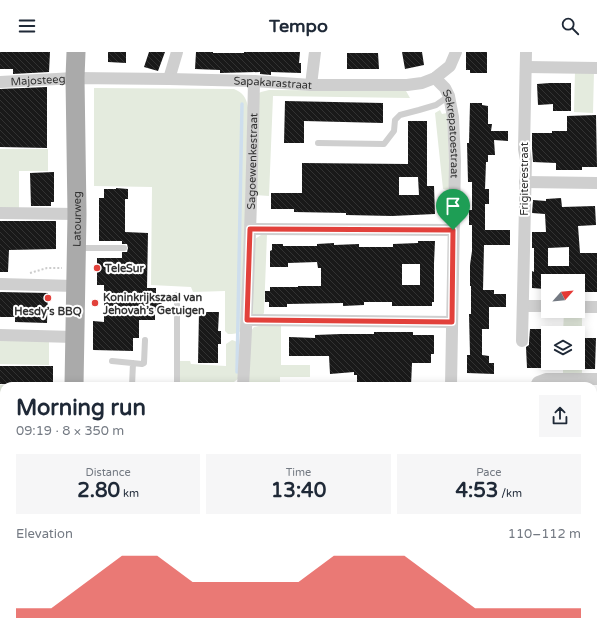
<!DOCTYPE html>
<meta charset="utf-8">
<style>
body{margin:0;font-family:"Varela Round",sans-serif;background:#f6f6f7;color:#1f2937;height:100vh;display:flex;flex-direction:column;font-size:15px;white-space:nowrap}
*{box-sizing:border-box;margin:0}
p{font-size:13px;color:#747a83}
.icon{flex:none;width:22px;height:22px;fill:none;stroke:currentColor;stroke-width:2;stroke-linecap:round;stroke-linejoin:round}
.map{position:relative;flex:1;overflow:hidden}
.details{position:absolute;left:0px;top:330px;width:597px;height:256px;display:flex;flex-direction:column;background:#fff;border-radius:12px 12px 0 0;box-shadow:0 2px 10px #0003}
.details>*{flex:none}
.needle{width:26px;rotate:63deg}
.tools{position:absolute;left:541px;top:222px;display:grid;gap:8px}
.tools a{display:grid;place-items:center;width:44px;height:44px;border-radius:0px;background:#fff;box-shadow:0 2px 10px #0003;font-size:20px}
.pin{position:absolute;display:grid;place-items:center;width:34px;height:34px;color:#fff;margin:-41px -17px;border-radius:50% 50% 50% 0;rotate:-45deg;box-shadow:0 0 4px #0007}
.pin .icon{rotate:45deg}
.round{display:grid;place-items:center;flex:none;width:42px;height:42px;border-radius:0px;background:#f6f6f7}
.overview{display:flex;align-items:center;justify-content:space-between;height:68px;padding:0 16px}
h1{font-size:22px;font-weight:700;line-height:30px}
.metrics{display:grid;grid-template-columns:repeat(3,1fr);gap:6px;height:68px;padding:4px 16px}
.metrics div{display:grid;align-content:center;border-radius:0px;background:#f6f6f7;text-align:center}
.metrics b{font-size:20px;font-weight:700}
.metrics small{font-size:11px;font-weight:400}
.metrics p{font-size:11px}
.chart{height:112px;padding:8px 16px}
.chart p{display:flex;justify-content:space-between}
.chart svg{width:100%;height:72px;margin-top:4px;fill:#e2413b;opacity:.7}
header{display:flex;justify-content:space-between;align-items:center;height:52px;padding:0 16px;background:#fff;font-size:18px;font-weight:700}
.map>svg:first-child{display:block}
.grass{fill:#e4ebde}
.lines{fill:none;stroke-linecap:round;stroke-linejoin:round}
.stream{stroke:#cedeed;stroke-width:3.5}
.building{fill:url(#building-back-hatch);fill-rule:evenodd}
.path{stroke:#ccc;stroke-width:2;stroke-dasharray:2 2;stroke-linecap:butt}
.service{stroke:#cfcfcf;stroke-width:6}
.minor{stroke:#cfcfcf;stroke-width:12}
.primary{stroke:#aaa;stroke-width:19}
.route-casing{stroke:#fff;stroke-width:8}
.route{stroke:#e2413b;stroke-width:5}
.poi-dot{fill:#e2413b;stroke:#fff;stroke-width:1.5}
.labels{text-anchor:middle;stroke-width:4;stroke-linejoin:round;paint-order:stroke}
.street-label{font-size:11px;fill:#323232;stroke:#fff}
.poi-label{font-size:11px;font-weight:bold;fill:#323232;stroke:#fff;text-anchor:start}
</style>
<header><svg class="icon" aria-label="menu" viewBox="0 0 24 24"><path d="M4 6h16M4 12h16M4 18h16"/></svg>Tempo<svg class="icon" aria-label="search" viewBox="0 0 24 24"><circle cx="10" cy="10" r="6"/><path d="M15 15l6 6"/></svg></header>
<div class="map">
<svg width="597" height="586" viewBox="0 0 597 586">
<defs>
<pattern id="building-back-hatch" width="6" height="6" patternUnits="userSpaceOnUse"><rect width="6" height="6" fill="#191919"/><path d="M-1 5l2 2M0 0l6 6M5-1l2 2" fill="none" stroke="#323232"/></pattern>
</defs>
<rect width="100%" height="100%" fill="#fff"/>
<path class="grass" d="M575,19H594L593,61L574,60Z
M94,36L234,37C243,41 246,45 248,55L242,278C238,282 233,282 228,282L225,279V239L193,240L191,235L151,233L152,135L94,134Z
M269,38L406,39L410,46L273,44L269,144L255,143L257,42L261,40Z
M440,58L442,62L447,61L450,129L448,138L443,137L435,61Z
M0,97H48V119H19V159L0,158Z
M267,182L264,261L261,265L254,263L252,261L255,187L261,183Z
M564,260H582V325H563V311H578V281H563Z
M259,274H281V313H310V325H280V334H248L251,279L254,275Z
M0,287L49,288V313L0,312Z
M232,288L235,289L240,292L239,326L229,334H183C177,329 180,317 180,309H190L191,312L226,314V292Z
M0,333L37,334H4V385H0Z"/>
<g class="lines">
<path class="stream" d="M237,320L242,52"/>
</g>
<path class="building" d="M0,0H50L49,20L13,22V17H0Z
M108,0H126V11L108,10Z
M149,0H165L158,19L144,15Z
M196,0H213V1H244V0H300L299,11H301V21L271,20V23L260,22V20L220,21V18L195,17Z
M402,0H422L424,13L405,17Z
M466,0H487V21H470V18H466Z
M347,1H378L379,17H347Z
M550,31H571V59H553V52L538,53L537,32Z
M47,35V96L0,95V37Z
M285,49L383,51V71L304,69V91H284Z
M470,51H482V53L488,54V72H492L491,79H508V89L494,88L495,103H488V110H486L485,137H489V152H485V178H510V193H484L483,238H494V242H506V255H489V277H482V303L489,304V311H494V322L467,321V303H470L469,262H471V234H470V213L472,199V173H469V158H472V130H468L467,91H469Z
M596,63L597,115H582V118H556V111L533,110L532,96V81H552V79H567V64Z
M408,69H427V134H434L435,162L392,164L346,163V161L294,160V157H271V141H302V111L408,112ZM399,125H418L419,143H399Z
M54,120V150H51V154H31L30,121Z
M116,136L128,137V147H125V180L148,181L147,236H156V245H162V259H155V268H139V286H133V299L93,298V269L104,270V233H97V206H122V200H127L128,196L127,192H122V189H99V146H104V137H116Z
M561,146L562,155L595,154L596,173L578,174L580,201H597V240H578V229H546L545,237L532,236V219L534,220V196H532V180H546L545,162L532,161L533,148L546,149V147ZM569,195V214H548V196Z
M0,169H56V197L9,198L8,220H0Z
M418,189H435L434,211V250H432V254H392V250H364V253L343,254V251L287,252V255H269V250H265V239H270V235H298V234H321V216H318L317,210L288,211V215H270V199L272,198V192H283V194H317V192L334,191V193L359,192V195H393V192L418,191ZM402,212H420V233H402Z
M0,240L48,241L47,271L15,270V265H0Z
M199,260H219L218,279H221V292H218V311H198Z
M530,277H543L544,316H527L526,295L529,293V290Z
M374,280H413V283H434V302H431V311H412L411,334H357V323H354V320L330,322L329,304H289V285L315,286V283L341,282H374Z
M583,286H596L595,317H583Z
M0,314H53V333L0,332Z"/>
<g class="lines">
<path class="path" d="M30,221L47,216H62"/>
<path class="service" d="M318,91L384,92L394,79L395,68L400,63L419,58L436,53L449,44
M78,196H124
M112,309L142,312L144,311L145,288
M132,334L133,311
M177,334V243"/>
<g class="minor">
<path d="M526,15L597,16"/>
<path id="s1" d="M435,26L445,36L449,44L453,65L455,109L451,334"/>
<path d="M169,27L177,0"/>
<path id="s2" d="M0,30L75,26L169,27L254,29L311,33H407L422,31L435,26L450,14L456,0"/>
<path d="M311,33L315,0"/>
<path d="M525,130L597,131"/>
<path d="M0,161L77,162"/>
<path d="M251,177L453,178"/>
<path d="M0,232L75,234"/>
<path d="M523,254H548"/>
<path d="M578,255H597"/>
<path d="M247,268L452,270"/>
<path d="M0,283L74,285"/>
<path d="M522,289L526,108L524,97L526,0"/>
<path id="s3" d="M243,334C249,232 252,131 254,29"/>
<path d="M536,334L538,330L546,327H597"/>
<path d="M0,388H4"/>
<path d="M593,444H597"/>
<path d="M0,484H4"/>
<path d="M593,571H597"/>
<path d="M267,582V586"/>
<path d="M529,582V586"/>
<path d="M174,586V582"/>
</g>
<g class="primary">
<path id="s4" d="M74,334L77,162L75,26L76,0"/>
<path d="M71,586V582"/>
</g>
</g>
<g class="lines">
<g class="route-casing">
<path id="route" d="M250,177L453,178L452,270L247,268Z"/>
</g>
<use href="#route" class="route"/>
</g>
<g class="poi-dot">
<circle cx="97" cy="216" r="4"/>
<circle cx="48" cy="246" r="4"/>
<circle cx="95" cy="251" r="4"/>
</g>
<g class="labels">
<g class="street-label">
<text dy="4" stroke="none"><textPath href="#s2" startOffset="38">Majosteeg</textPath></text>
<text dy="4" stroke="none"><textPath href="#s2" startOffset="273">Sapakarastraat</textPath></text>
<text dy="4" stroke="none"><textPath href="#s1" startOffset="61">Sekrepatoestraat</textPath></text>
<text dy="4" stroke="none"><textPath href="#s3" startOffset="225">Sagoewenkestraat</textPath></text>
<text transform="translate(524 127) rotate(-90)" y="4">Frigiterestraat</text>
<text dy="4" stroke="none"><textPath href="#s4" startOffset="167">Latourweg</textPath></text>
</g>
<g class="poi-label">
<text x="105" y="220">TeleSur</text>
<text x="103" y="249">Koninkrijkszaal van<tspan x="103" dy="13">Jehovah’s Getuigen</tspan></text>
<text x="48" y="263" text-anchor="middle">Hesdy’s BBQ</text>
</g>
</g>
</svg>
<div class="tools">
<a><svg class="needle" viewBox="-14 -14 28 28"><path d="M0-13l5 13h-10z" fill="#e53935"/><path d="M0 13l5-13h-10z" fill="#747a83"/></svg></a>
<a><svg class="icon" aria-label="layers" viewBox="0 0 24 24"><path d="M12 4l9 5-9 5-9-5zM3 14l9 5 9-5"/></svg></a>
</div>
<div class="pin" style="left:453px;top:178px;background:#1e9e55"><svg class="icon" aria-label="arrive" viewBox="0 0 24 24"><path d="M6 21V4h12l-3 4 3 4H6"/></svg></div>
<section class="details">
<div class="overview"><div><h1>Morning run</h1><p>09:19 · 8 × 350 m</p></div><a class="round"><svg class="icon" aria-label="share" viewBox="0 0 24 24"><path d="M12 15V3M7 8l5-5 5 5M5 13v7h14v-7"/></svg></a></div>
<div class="metrics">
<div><p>Distance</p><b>2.80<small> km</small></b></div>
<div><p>Time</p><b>13:40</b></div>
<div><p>Pace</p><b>4:53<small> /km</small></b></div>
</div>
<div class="chart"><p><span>Elevation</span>110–112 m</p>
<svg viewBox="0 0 160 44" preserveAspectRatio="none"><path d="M0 44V38L10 38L20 22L30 6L40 6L50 22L60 22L70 22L80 22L90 6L100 6L110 6L120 22L130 38L140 38L150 38L160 38V44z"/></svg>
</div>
</section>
</div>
